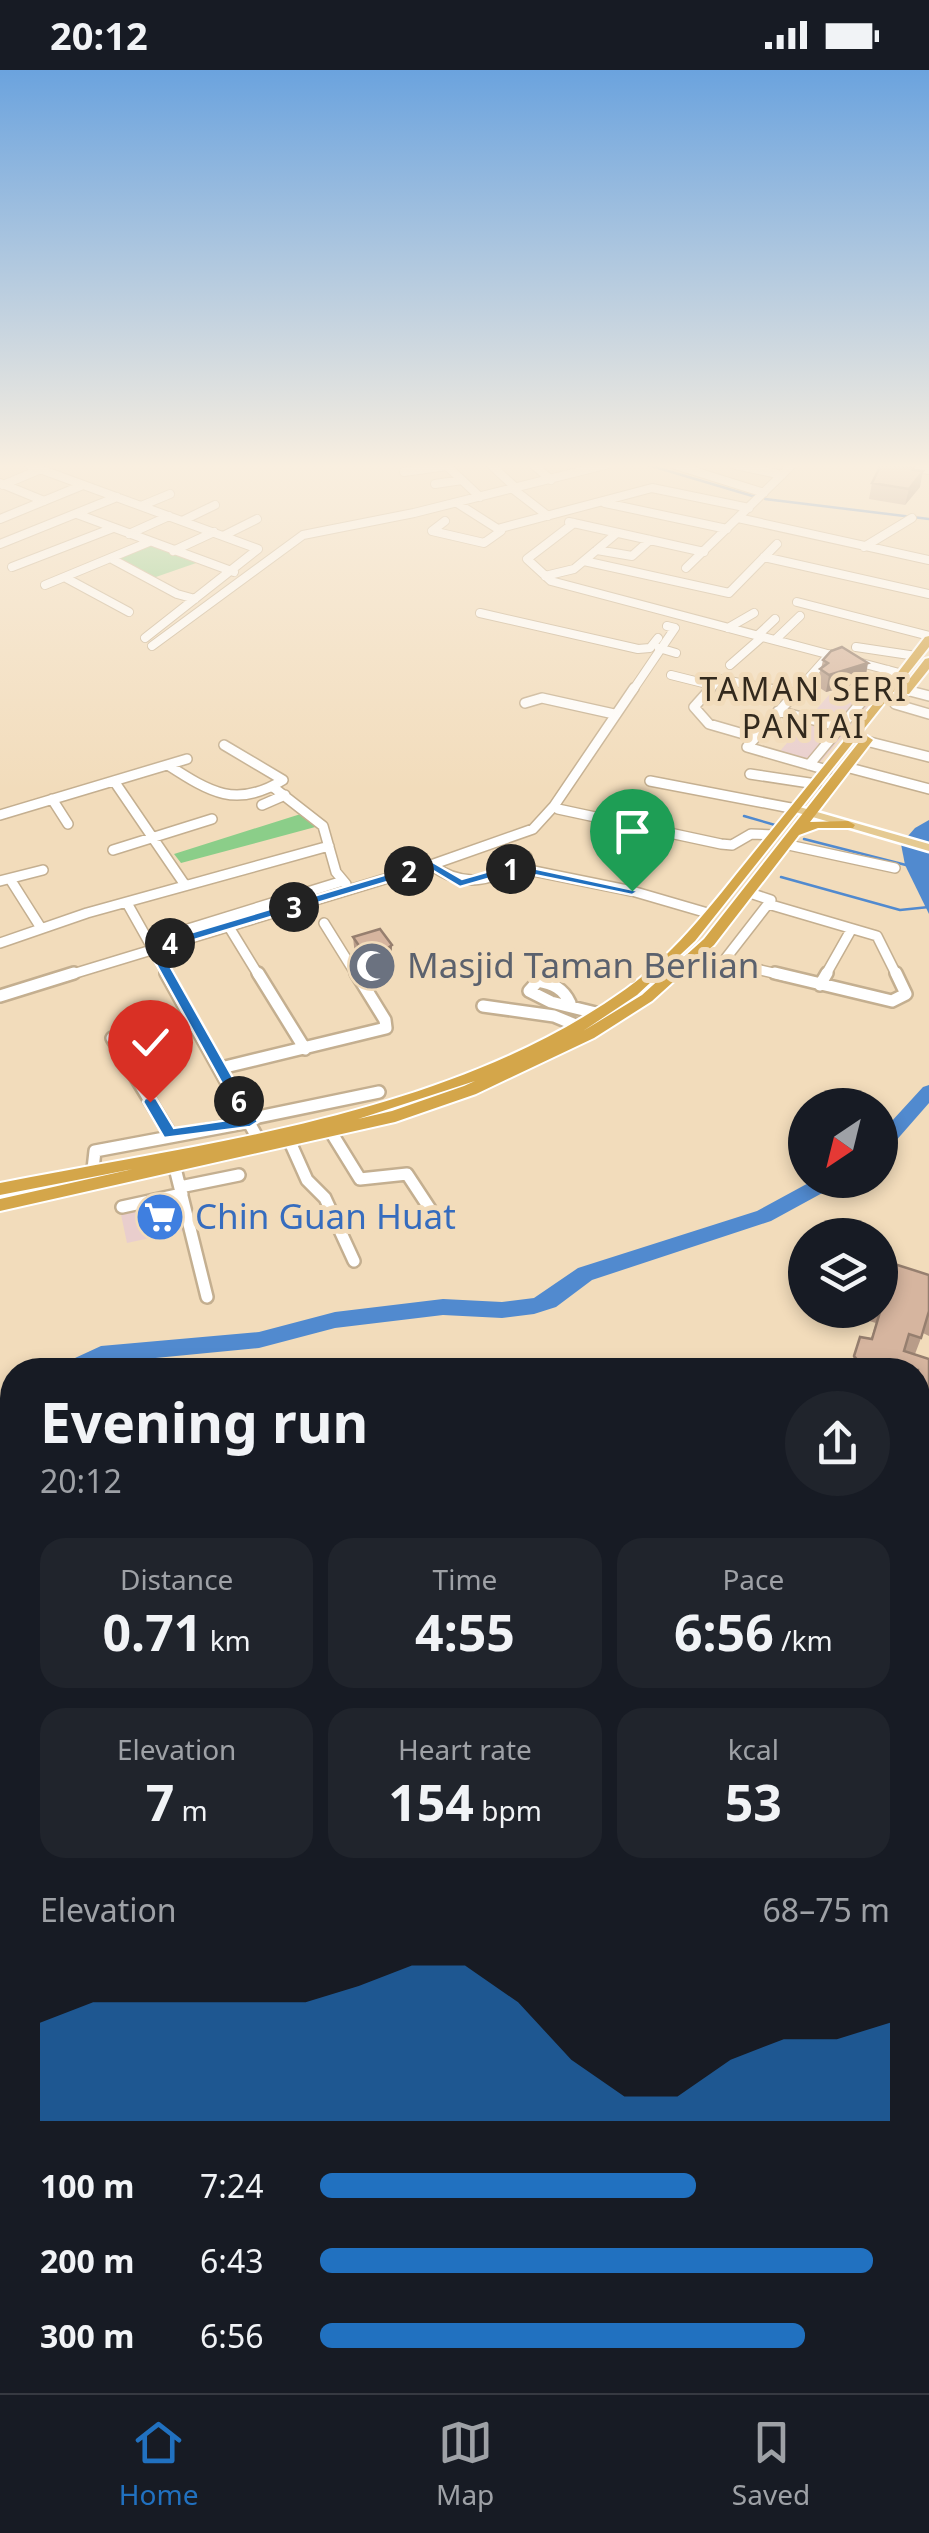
<!DOCTYPE html>
<meta charset="utf-8">
<style>
body{margin:0;font-family:"Noto Sans",sans-serif;background:#20242c;color:#f1f3f6;height:100vh;display:flex;flex-direction:column;font-size:38px;white-space:nowrap}
*{box-sizing:border-box;margin:0}
p{font-size:32px;color:#9ea1a6}
.icon{flex:none;width:55px;height:55px;fill:none;stroke:currentColor;stroke-width:2;stroke-linecap:round;stroke-linejoin:round}
.map{position:relative;flex:1;overflow:hidden}
.details{position:absolute;left:0px;top:1288px;width:930px;height:1038px;display:flex;flex-direction:column;background:#171b24;border-radius:40px 40px 0 0;box-shadow:0 5px 15px #0003}
.details>*{flex:none}
.needle{width:65px;rotate:215deg}
.controls{position:absolute;left:788px;top:1018px;display:grid;gap:20px}
.controls a{display:grid;place-items:center;width:110px;height:110px;border-radius:50%;background:#171b24;box-shadow:0 5px 15px #0003;font-size:50px}
.pin{position:absolute;display:grid;place-items:center;width:85px;height:85px;color:#fff;margin:-102px -42px;border-radius:50% 50% 50% 0;rotate:-45deg;box-shadow:0 0 10px #0007}
.pin .icon{rotate:45deg}
.km{position:absolute;width:50px;height:50px;margin:-25px;border-radius:50%;background:#222;color:#fff;font-size:28px;line-height:50px;text-align:center}
.round{display:grid;place-items:center;flex:none;width:105px;height:105px;border-radius:52px;background:#20242c}
.head{display:flex;align-items:center;justify-content:space-between;height:170px;padding:0 40px}
h1{font-size:55px;font-weight:700;line-height:75px}
.metrics{display:grid;grid-template-columns:repeat(3,1fr);gap:15px;height:170px;padding:10px 40px}
.metrics div{display:grid;align-content:center;border-radius:25px;background:#20242c;text-align:center}
.metrics b{font-size:50px;font-weight:700}
.metrics small{font-size:28px;font-weight:400}
.metrics p{font-size:28px}
.chart{height:280px;padding:20px 40px}
.chart p{display:flex;justify-content:space-between}
.chart svg{width:100%;height:180px;margin-top:10px;fill:#2171c0;opacity:.7}
ul{padding:0 40px;list-style:none;font-size:32px}
li{display:grid;grid-template-columns:160px 120px 1fr;align-items:center;height:75px}
li i{height:25px;border-radius:12px;background:#2171c0}
.status{display:flex;justify-content:space-between;align-items:center;height:70px;padding:0 50px;background:#171b24;direction:ltr}
.status svg{height:28px;fill:currentColor}
.tab-bar{display:flex;justify-content:space-around;align-items:center;height:140px;border-top:2px solid #363941;background:#171b24;font-size:28px;color:#9ea1a6}
.tab-bar a{display:grid;justify-items:center;gap:5px}
.tab-bar .current{color:#2171c0}
.map>svg:first-child{display:block}
.commercial{fill:#e9cecd}
.green{fill:#8bce89}
.water{fill:#518acf}
.lines{fill:none;stroke-linecap:round;stroke-linejoin:round}
.stream{stroke:#518acf;stroke-width:2.5}
.river{fill:#518acf;fill-rule:evenodd}
.minor-far3-casing{stroke:#c4af90;stroke-width:10}
.minor-far2-casing{stroke:#c4af90;stroke-width:12}
.minor-far1-casing{stroke:#c4af90;stroke-width:16}
.minor-casing{stroke:#c4af90;stroke-width:20}
.major-casing{stroke:#fff;stroke-width:5}
.highway-casing{stroke:#fff;stroke-width:4}
.minor-far3{stroke:#fff;stroke-width:8}
.minor-far2{stroke:#fff;stroke-width:9}
.minor-far1{stroke:#fff;stroke-width:11}
.minor{stroke:#fff;stroke-width:15}
.major{fill:#e5ca92;fill-rule:evenodd}
.highway{fill:#d4a64a;fill-rule:evenodd}
.wall{fill:#b89c89}
.shaded-wall{fill:#967f6f}
.building{fill:#d6b59f;stroke:#967f6f;stroke-width:2.5}
.route{fill:#2171c0;stroke:#fff;stroke-width:2.5}
.labels{text-anchor:middle;stroke-width:10;stroke-linejoin:round;paint-order:stroke}
.far-neighbourhood-label{font-size:32px;letter-spacing:2.5px;fill:#32291d;stroke:#f2dcbb}
.worship-label{font-size:35px;fill:#5b616d;stroke:#f2dcbb;text-anchor:start}
.shop-label{font-size:35px;fill:#366cbe;stroke:#f2dcbb;text-anchor:start}
</style>
<div class="status"><b>20:12</b><svg viewBox="0 0 49 12"><path d="M0 12V9h3v3zM5 12V6h3v6zM10 12V3h3v9zM15 12V0h3v12zM26 1h20v11H26zM47 4h2v5h-2z"/></svg></div>
<div class="map">
<svg width="929" height="2323" viewBox="0 0 929 2323">
<rect width="100%" height="100%" fill="#f2dcbb"/>
<path class="commercial" d="M829,625L868,636L814,700L773,689Z
M178,1123L187,1160L127,1173L119,1135Z"/>
<path class="green" d="M151,473L199,492L153,508L118,488Z
M307,742L319,756L181,793L174,784Z"/>
<path class="water" d="M929,750V844L905,795L901,774L915,758Z"/>
<g class="lines">
<path class="stream" d="M648,395L756,427
M765,429L929,449
M744,746L775,755
M804,769L906,795
M781,807L900,840L929,837"/>
<path class="river" d="M929,1015V1033L887,1081L880,1083V1064L923,1017Z
M814,1110H840L837,1115L771,1151L592,1210L556,1237L534,1244L502,1248L443,1245L335,1258L259,1278L104,1293L90,1300H59L62,1294L101,1276L259,1262L335,1242L443,1229L502,1232L534,1228L578,1198L757,1141Z
M12,1323V1345L0,1352V1329Z"/>
<g class="minor-far3-casing">
<path id="minor-far3" d="M29,395L258,479L145,568
M446,395L480,427
M491,395L516,418
M534,395L551,410
M675,395L764,423
M736,395L782,405
M895,395L929,400
M404,402L447,396
M0,413L44,431
M435,414L462,410
M3,415L41,399
M513,419L548,446
M605,433L727,459
M141,436L170,424
M77,444L234,502
M738,448L929,490
M0,449L83,415
M182,451L215,435
M445,451L432,461L484,473L501,461L457,433
M569,452L704,482
M574,453L527,489L551,511L903,604
M501,458L652,418L749,438
M129,464L169,446
M223,466L257,449
M0,474L117,427
M864,477L912,448
M597,480L632,486L650,470
M173,481L214,462
M764,487L929,524
M112,489L177,524L195,529
M584,491L729,523L777,474
M12,497L113,458
M686,498L792,395
M545,506L574,499L617,463
M66,508L129,542
M45,515L149,472
M797,532L929,566
M480,543L638,579L650,578L658,568
M728,558L754,543
M757,566L775,549
M775,570L800,546
M152,576L303,465L414,443L605,395
M856,577L916,586
M659,578L676,583
M730,595L762,567
M671,605L711,615
M633,620L675,558L667,556
M709,620L719,609L776,620
M798,620L830,584
M871,620L888,600"/>
</g>
<g class="minor-far2-casing">
<path id="minor-far2" d="M711,618L694,637L709,654L754,667
M763,618L794,624
M800,618L747,677L827,700
M906,620L929,626
M525,633L542,628L614,644
M895,634L929,644
M778,641L841,657
M866,671L929,687
M168,695C210,722 236,739 283,710L224,675
M809,695L873,618
M846,697L929,719
M750,704L816,714
M114,711L185,815
M650,711L796,739
M273,717L323,756L336,802L346,814
M52,729L68,754
M262,735L285,725
M558,739L721,774L732,775L751,764L774,765
M0,745L187,689
M784,774L895,798
M113,780L212,749
M431,795C466,820 494,811 527,787
M514,797L632,821L711,844
M10,809L41,858
M0,811L43,800
M747,822L771,830L768,834
M127,833L168,906
M768,834L877,866L897,906
M768,834L726,888L727,892L786,906
M324,853L357,906
M229,857L259,906
M175,863L343,811
M0,873L87,843L329,776
M66,906L431,795L533,759L554,736L634,618
M825,906L851,860"/>
</g>
<g class="minor-far1-casing">
<path id="minor-far1" d="M166,903L257,1067
M258,903L305,979
M775,903L892,931L906,924L896,903
M820,915L827,903
M0,926L74,903
M570,933C563,918 553,914 538,911L529,921L551,932L600,944
M483,936L554,946L578,956
M112,968L170,1064
M221,998L386,958L385,950L356,903
M249,1049L379,1022
M331,1062L360,1109L407,1104L430,1139
M290,1072L307,1110L325,1128L354,1191
M175,1098L207,1227
M93,1099L95,1081L250,1052
M180,1117L239,1105
M122,1137L182,1124"/>
</g>
<g class="minor-casing">
<path id="minor" d="M0,1521L12,1527
M918,1608L929,1612"/>
</g>
<g class="major-casing">
<path id="major" d="M796,736L929,774V781L792,741L791,739Z"/>
</g>
<g class="highway-casing">
<path id="highway" d="M929,566V577L914,596L695,871L637,925L583,961L642,925L704,869L863,667L867,666L873,670L810,752L848,751L855,755L853,758H818L799,765L714,875L652,931L594,968L476,1024L395,1052L0,1141V1129L133,1099L0,1125V1113C208,1072 449,1046 626,919C679,881 719,825 760,775C816,706 872,637 925,567ZM475,1011L464,1016L392,1041L358,1049Z
M929,588V599L909,624H901V620L925,589Z"/>
</g>
<use href="#minor-far3" class="minor-far3"/>
<use href="#minor-far2" class="minor-far2"/>
<use href="#minor-far1" class="minor-far1"/>
<use href="#minor" class="minor"/>
<use href="#major" class="major"/>
<use href="#highway" class="highway"/>
</g>
<path class="wall" d="M914,400L920,417L905,435L869,429L872,413Z
M823,590L865,611L826,622L817,616Z
M353,867L393,894L391,896V910L374,915L355,886Z
M929,1205V1266L923,1263L915,1284L929,1289V1337L925,1346L918,1343V1300H849L860,1267L871,1268L876,1253L869,1251L872,1240H880V1215Z
M929,1362V1485L918,1481V1377L924,1379Z"/>
<path class="shaded-wall" d="M923,401L920,417L905,435L909,419Z
M868,593L865,611L826,622L829,605Z
M392,875L391,910L374,915L373,896L385,880Z"/>
<path class="building" d="M881,395L914,397L913,400L923,401L909,419L872,413Z
M842,577L868,593L829,605L820,599L828,593L823,590L831,581Z
M380,859L392,875L385,880L391,891L373,896L353,867Z
M888,1192L929,1205V1241L921,1268L909,1264L904,1281L929,1289V1317L918,1313V1300H858L860,1293L854,1286L860,1267L872,1269L885,1225L880,1224V1217Z
M918,1377L929,1380V1379V1447L918,1441Z"/>
<linearGradient id="sky" x2="0" y2="1"><stop stop-color="#6ba3de"/><stop offset="0.55" stop-color="#f9efe0"/><stop offset="1" stop-color="#f9efe0" stop-opacity="0"/></linearGradient>
<rect width="929" height="720" fill="url(#sky)"/>
<path class="route" d="M431,791L462,809L514,794L639,821L632,825L515,801L460,817L430,799L161,880L258,1052L250,1057L164,1068L143,1032L145,1028H156L174,1058L241,1048L147,878L149,875Z"/>
<defs>
<g id="mosque-disc" transform="scale(2.5)"><circle r="9.5" fill="#6b7280" stroke="#f2dcbb"/><path d="M3.5-4.9A6 6 0 1 0 3.5 4.9A5 5 0 1 1 3.5-4.9Z" fill="#fff"/></g>
<g id="supermarket-disc" transform="scale(2.5)"><circle r="9.5" fill="#3f7fe0" stroke="#f2dcbb"/><path d="M-6-5.5h2.5l.6 2H6L4.5 2H-2.5L-4.4-4H-6ZM-1.5 3.2a1.3 1.3 0 1 0 .1 0ZM3 3.2a1.3 1.3 0 1 0 .1 0Z" fill="#fff"/></g>
</defs>
<g fill-rule="evenodd">
<use href="#mosque-disc" x="372" y="896"/>
<use href="#supermarket-disc" x="160" y="1147"/>
</g>
<g class="labels">
<g class="far-neighbourhood-label">
<text x="804" y="631">TAMAN SERI<tspan x="804" dy="37">PANTAI</tspan></text>
</g>
<g class="worship-label">
<text x="407" y="908">Masjid Taman Berlian</text>
</g>
<g class="shop-label">
<text x="195" y="1159">Chin Guan Huat</text>
</g>
</g>
</svg>
<div class="controls">
<a><svg class="needle" viewBox="-14 -14 28 28"><path d="M0-13l5 13h-10z" fill="#e53935"/><path d="M0 13l5-13h-10z" fill="#9ea1a6"/></svg></a>
<a><svg class="icon" aria-label="layers" viewBox="0 0 24 24"><path d="M12 4l9 5-9 5-9-5zM3 14l9 5 9-5"/></svg></a>
</div>
<div class="pin" style="left:632px;top:821px;background:#1e9e55"><svg class="icon" aria-label="arrive" viewBox="0 0 24 24"><path d="M6 21V4h12l-3 4 3 4H6"/></svg></div>
<div class="pin" style="left:150px;top:1032px;background:#d93025"><svg class="icon" aria-label="check" viewBox="0 0 24 24"><path d="M5 12l5 5 9-10"/></svg></div>
<b class="km" style="left:511px;top:799px">1</b>
<b class="km" style="left:409px;top:801px">2</b>
<b class="km" style="left:294px;top:837px">3</b>
<b class="km" style="left:170px;top:873px">4</b>
<b class="km" style="left:239px;top:1031px">6</b>
<section class="details">
<div class="head"><div><h1>Evening run</h1><p>20:12</p></div><a class="round"><svg class="icon" aria-label="share" viewBox="0 0 24 24"><path d="M12 15V3M7 8l5-5 5 5M5 13v7h14v-7"/></svg></a></div>
<div class="metrics">
<div><p>Distance</p><b>0.71<small> km</small></b></div>
<div><p>Time</p><b>4:55</b></div>
<div><p>Pace</p><b>6:56<small> /km</small></b></div>
</div>
<div class="metrics">
<div><p>Elevation</p><b>7<small> m</small></b></div>
<div><p>Heart rate</p><b>154<small> bpm</small></b></div>
<div><p>kcal</p><b>53</b></div>
</div>
<div class="chart"><p><span>Elevation</span>68–75 m</p>
<svg viewBox="0 0 160 44" preserveAspectRatio="none"><path d="M0 44V20L10 15L20 15L30 15L40 15L50 15L60 11L70 6L80 6L90 15L100 29L110 38L120 38L130 29L140 24L150 24L160 20V44z"/></svg>
</div>
<ul>
<li><b>100 m</b>7:24<i style="width:66%"></i></li>
<li><b>200 m</b>6:43<i style="width:97%"></i></li>
<li><b>300 m</b>6:56<i style="width:85%"></i></li>
</ul>
</section>
</div>
<nav class="tab-bar">
<a class="current"><svg class="icon" aria-label="home" viewBox="0 0 24 24"><path d="M3 11l9-7 9 7M6 9v11h12V9"/></svg>Home</a>
<a><svg class="icon" aria-label="map" viewBox="0 0 24 24"><path d="M3 6l6-2 6 2 6-2v14l-6 2-6-2-6 2zM9 4v14M15 6v14"/></svg>Map</a>
<a><svg class="icon" aria-label="saved" viewBox="0 0 24 24"><path d="M7 4h10v16l-5-4-5 4z"/></svg>Saved</a>
</nav>
